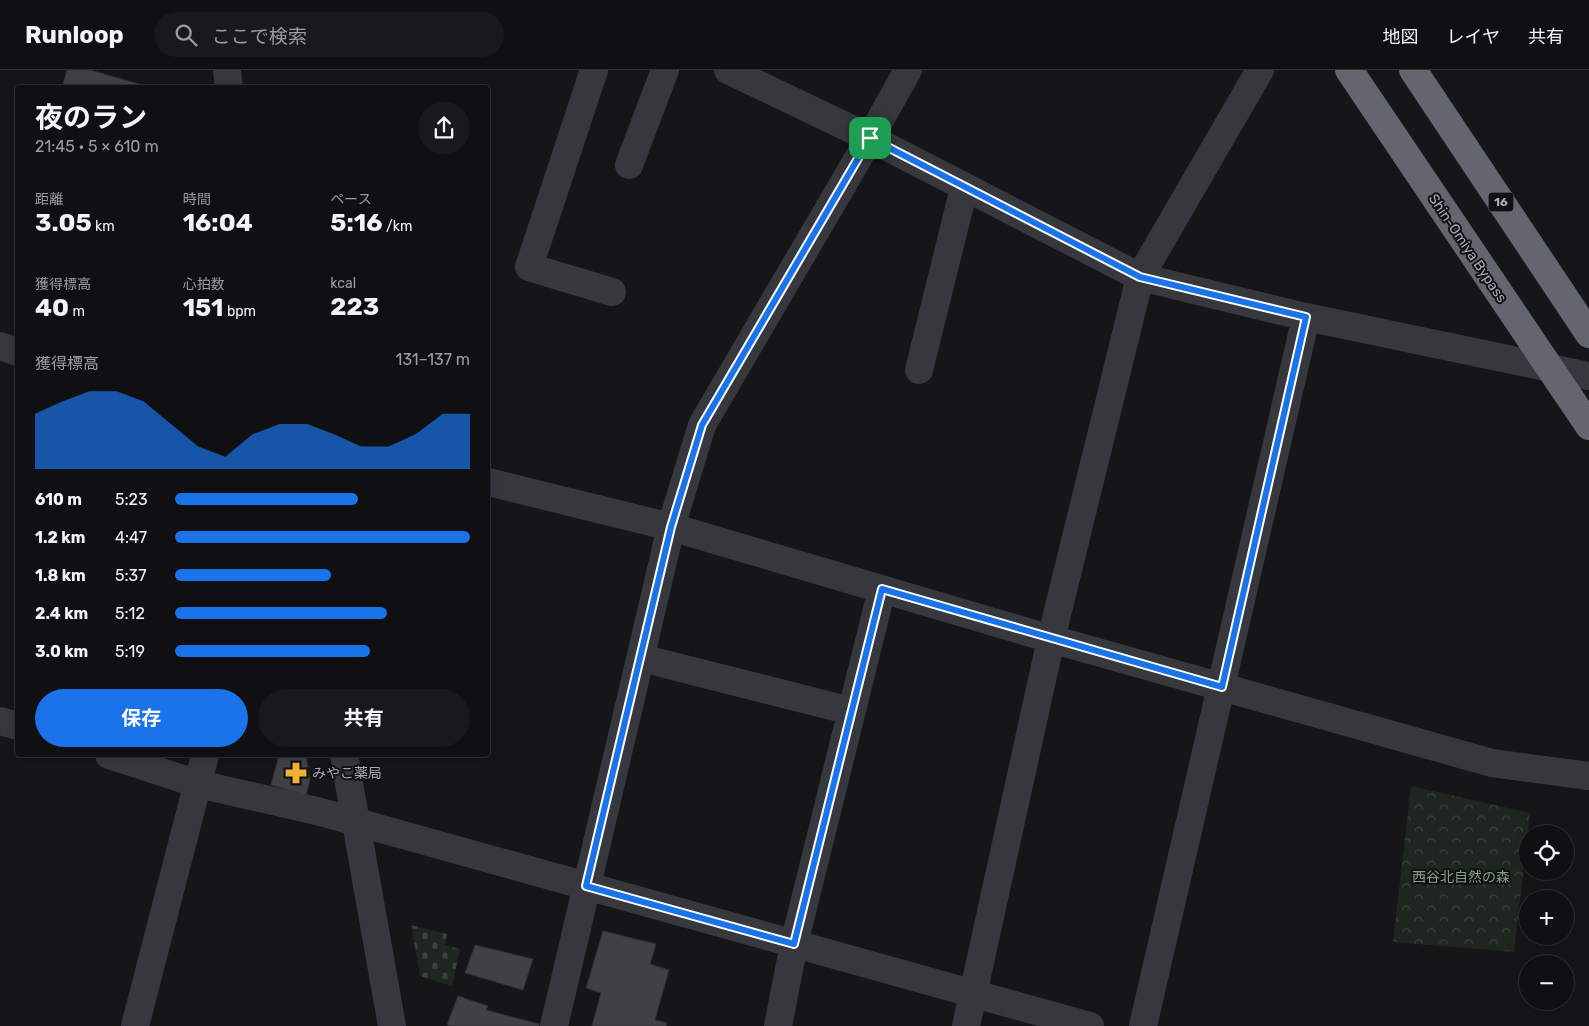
<!DOCTYPE html>
<html lang="ja">
<meta charset="utf-8">
<style>
body{margin:0;font-family:Rubik,"Noto Sans JP",sans-serif;background:#19191b;color:#f1f3f6;height:100vh;display:flex;flex-direction:column;font-size:19px;white-space:nowrap}
*{box-sizing:border-box;margin:0}
p{font-size:16px;color:#9c9d9f}
.icon{flex:none;width:28px;height:28px;fill:none;stroke:currentColor;stroke-width:2;stroke-linecap:round;stroke-linejoin:round}
.map{position:relative;flex:1;overflow:hidden}
.drawer{position:absolute;left:15px;top:15px;width:475px;height:672px;display:flex;flex-direction:column;background:#101012;border-radius:5px;box-shadow:0 2px 8px #0003,0 0 0 1px #303032}
.drawer>*{flex:none}
.buttons{position:absolute;left:1519px;top:755px;display:grid;gap:10px}
.buttons a{display:grid;place-items:center;width:55px;height:55px;border-radius:50%;background:#101012;box-shadow:0 2px 8px #0003,0 0 0 1px #303032;font-size:25px}
.pin{position:absolute;display:grid;place-items:center;width:42px;height:42px;color:#fff;margin:-21px;border-radius:10px;box-shadow:0 2px 8px #0006}
.round{display:grid;place-items:center;flex:none;width:52px;height:52px;border-radius:26px;background:#19191b}
.overview{display:flex;align-items:center;justify-content:space-between;height:85px;padding:0 20px}
h1{font-size:28px;font-weight:700;line-height:38px}
.stats{display:grid;grid-template-columns:repeat(3,1fr);gap:8px;height:85px;padding:5px 20px}
.stats div{display:grid;align-content:center}
.stats b{font-size:25px;font-weight:700}
.stats small{font-size:14px;font-weight:400}
.stats p{font-size:14px}
.chart{height:140px;padding:10px 20px}
.chart p{display:flex;justify-content:space-between}
.chart svg{width:100%;height:90px;margin-top:5px;fill:#1a73e8;opacity:.7}
.primary-button{display:flex;gap:10px;margin-top:auto;padding:10px 20px}
.primary-button a{flex:1;height:58px;border-radius:30px;background:#1a73e8;color:#fff;font-size:20px;font-weight:700;line-height:58px;text-align:center}
.primary-button a+a{background:#19191b;color:#f1f3f6}
ul{padding:0 20px;list-style:none;font-size:16px}
li{display:grid;grid-template-columns:80px 60px 1fr;align-items:center;height:38px}
li i{height:12px;border-radius:6px;background:#1a73e8}
header{display:flex;align-items:center;gap:30px;box-sizing:border-box;height:70px;padding:0 25px;background:#101012;border-bottom:1px solid #303032}
header strong{font-size:24px}
nav{display:flex;gap:28px;margin-inline-start:auto;font-size:18px}
.search{width:350px;height:45px;background:#19191b;display:flex;align-items:center;gap:12px;box-sizing:border-box;padding:0 18px;border-radius:28px;color:#9c9d9f;font-size:19px}
.map>svg:first-child{display:block}
.forest{fill:url(#forest-crowns)}
.cemetery{fill:url(#cemetery-stones)}
.building{fill:#404145;stroke:#303034}
.lines{fill:none;stroke-linecap:round;stroke-linejoin:round}
.minor{stroke:#37383d;stroke-width:28}
.highway{stroke:#63666e;stroke-width:28}
.route-casing{stroke:#fff;stroke-width:10}
.route{stroke:#1a73e8;stroke-width:6}
.labels{text-anchor:middle;stroke-width:4;stroke-linejoin:round;paint-order:stroke}
.shield{fill:#111113;stroke:#7b7e86;stroke-width:1}
.shield-label{font-size:12px;font-weight:bold;fill:#a8adb8}
.street-label{font-size:14px;fill:#a8adb8;stroke:#111113}
.poi-label{font-size:14px;fill:#a8adb8;stroke:#111113;text-anchor:start}
.park-label{font-size:14px;fill:#7fa381;stroke:#111113}
</style>
<header>
<strong>Runloop</strong>
<div class="search"><svg class="icon" aria-label="search" viewBox="0 0 24 24"><circle cx="10" cy="10" r="6"/><path d="M15 15l6 6"/></svg>ここで検索</div>
<nav><a>地図</a><a>レイヤ</a><a>共有</a></nav>
</header>
<div class="map">
<svg width="1589" height="956" viewBox="0 0 1589 956">
<defs>
<pattern id="forest-crowns" width="20" height="18" patternUnits="userSpaceOnUse" patternTransform="scale(1.25)"><rect width="20" height="18" fill="#1e261f"/><path d="M2 6a3 3 0 1 1 6 0M12 15a3 3 0 1 1 6 0" fill="none" stroke="#3c433d"/></pattern>
<pattern id="cemetery-stones" width="16" height="16" patternUnits="userSpaceOnUse" patternTransform="scale(1.25)"><rect width="16" height="16" fill="#1e261f"/><path d="M2 7V4a2 2 0 0 1 4 0v3zM10 15v-3a2 2 0 0 1 4 0v3z" fill="#3c433d"/></pattern>
</defs>
<rect width="100%" height="100%" fill="#161618"/>
<path class="forest" d="M1411,716L1530,743L1514,882L1393,872Z"/>
<path class="cemetery" d="M411,855L447,864L445,875L460,879L452,916L420,906Z"/>
<path class="building" d="M67,0H90L153,18H62Z
M279,685H306L310,710L306,725L271,715Z
M603,861L656,874L650,894L669,900L655,950L667,953L666,956H592L601,923L586,918Z
M475,875L533,889L523,920L465,903Z
M458,926L488,936L486,940L539,954V956H452L447,955Z"/>
<g class="lines">
<path class="minor" d="M227,0L229,18
M594,0L529,197L612,222
M728,0L870,68L1140,207L1306,247L1589,306
M629,95L665,0
M0,276L18,282
M919,300L964,118
M488,412L671,457L1051,569L1492,693L1589,706
M641,588L851,641
M0,651L18,656
M109,685L198,714L317,741L1090,956
M344,685L392,956
M135,956L205,685
M554,956L671,457L702,355L870,68L908,0
M778,956L794,874L882,519
M966,956L1051,569L1140,207L1260,0
M1143,956L1306,247"/>
<path class="highway" d="M1349,0L1589,356
M1413,0L1589,264"/>
</g>
<g class="lines">
<g class="route-casing">
<path id="route" d="M870,68L1140,207L1306,247L1222,617L882,519L794,874L586,816L671,457L702,355Z"/>
</g>
<use href="#route" class="route"/>
</g>
<defs>
<g id="pharmacy-bare" transform="scale(1.725)"><path d="M-2-6h4v4h4v4h-4v4h-4v-4h-4v-4h4Z" fill="#f2b134" stroke="#111113" stroke-width="2.5" paint-order="stroke"/></g>
</defs>
<g fill-rule="evenodd">
<use href="#pharmacy-bare" x="296" y="703"/>
</g>
<g class="labels">
<rect class="shield" x="1488.5" y="122.5" width="25" height="19" rx="4"/>
<g class="shield-label">
<text x="1501" y="136">16</text>
</g>
<g class="street-label">
<text transform="translate(1468 178) rotate(56)" y="5">Shin-Omiya Bypass</text>
</g>
<g class="poi-label">
<text x="312" y="708">みやこ薬局</text>
</g>
<g class="park-label">
<text x="1461" y="812">西谷北自然の森</text>
</g>
</g>
</svg>
<div class="buttons">
<a><svg class="icon" aria-label="locate" viewBox="0 0 24 24"><circle cx="12" cy="12" r="6"/><path d="M12 2v4M12 18v4M2 12h4M18 12h4"/></svg></a>
<a>+</a>
<a>−</a>
</div>
<div class="pin" style="left:870px;top:68px;background:#1e9e55"><svg class="icon" aria-label="arrive" viewBox="0 0 24 24"><path d="M6 21V4h12l-3 4 3 4H6"/></svg></div>
<section class="drawer">
<div class="overview"><div><h1>夜のラン</h1><p>21:45 · 5 × 610 m</p></div><a class="round"><svg class="icon" aria-label="share" viewBox="0 0 24 24"><path d="M12 15V3M7 8l5-5 5 5M5 13v7h14v-7"/></svg></a></div>
<div class="stats">
<div><p>距離</p><b>3.05<small> km</small></b></div>
<div><p>時間</p><b>16:04</b></div>
<div><p>ペース</p><b>5:16<small> /km</small></b></div>
</div>
<div class="stats">
<div><p>獲得標高</p><b>40<small> m</small></b></div>
<div><p>心拍数</p><b>151<small> bpm</small></b></div>
<div><p>kcal</p><b>223</b></div>
</div>
<div class="chart"><p><span>獲得標高</span>131–137 m</p>
<svg viewBox="0 0 160 44" preserveAspectRatio="none"><path d="M0 44V17L10 11L20 6L30 6L40 11L50 22L60 33L70 38L80 27L90 22L100 22L110 27L120 33L130 33L140 27L150 17L160 17V44z"/></svg>
</div>
<ul>
<li><b>610 m</b>5:23<i style="width:62%"></i></li>
<li><b>1.2 km</b>4:47<i style="width:100%"></i></li>
<li><b>1.8 km</b>5:37<i style="width:53%"></i></li>
<li><b>2.4 km</b>5:12<i style="width:72%"></i></li>
<li><b>3.0 km</b>5:19<i style="width:66%"></i></li>
</ul>
<div class="primary-button"><a>保存</a><a>共有</a></div>
</section>
</div>
